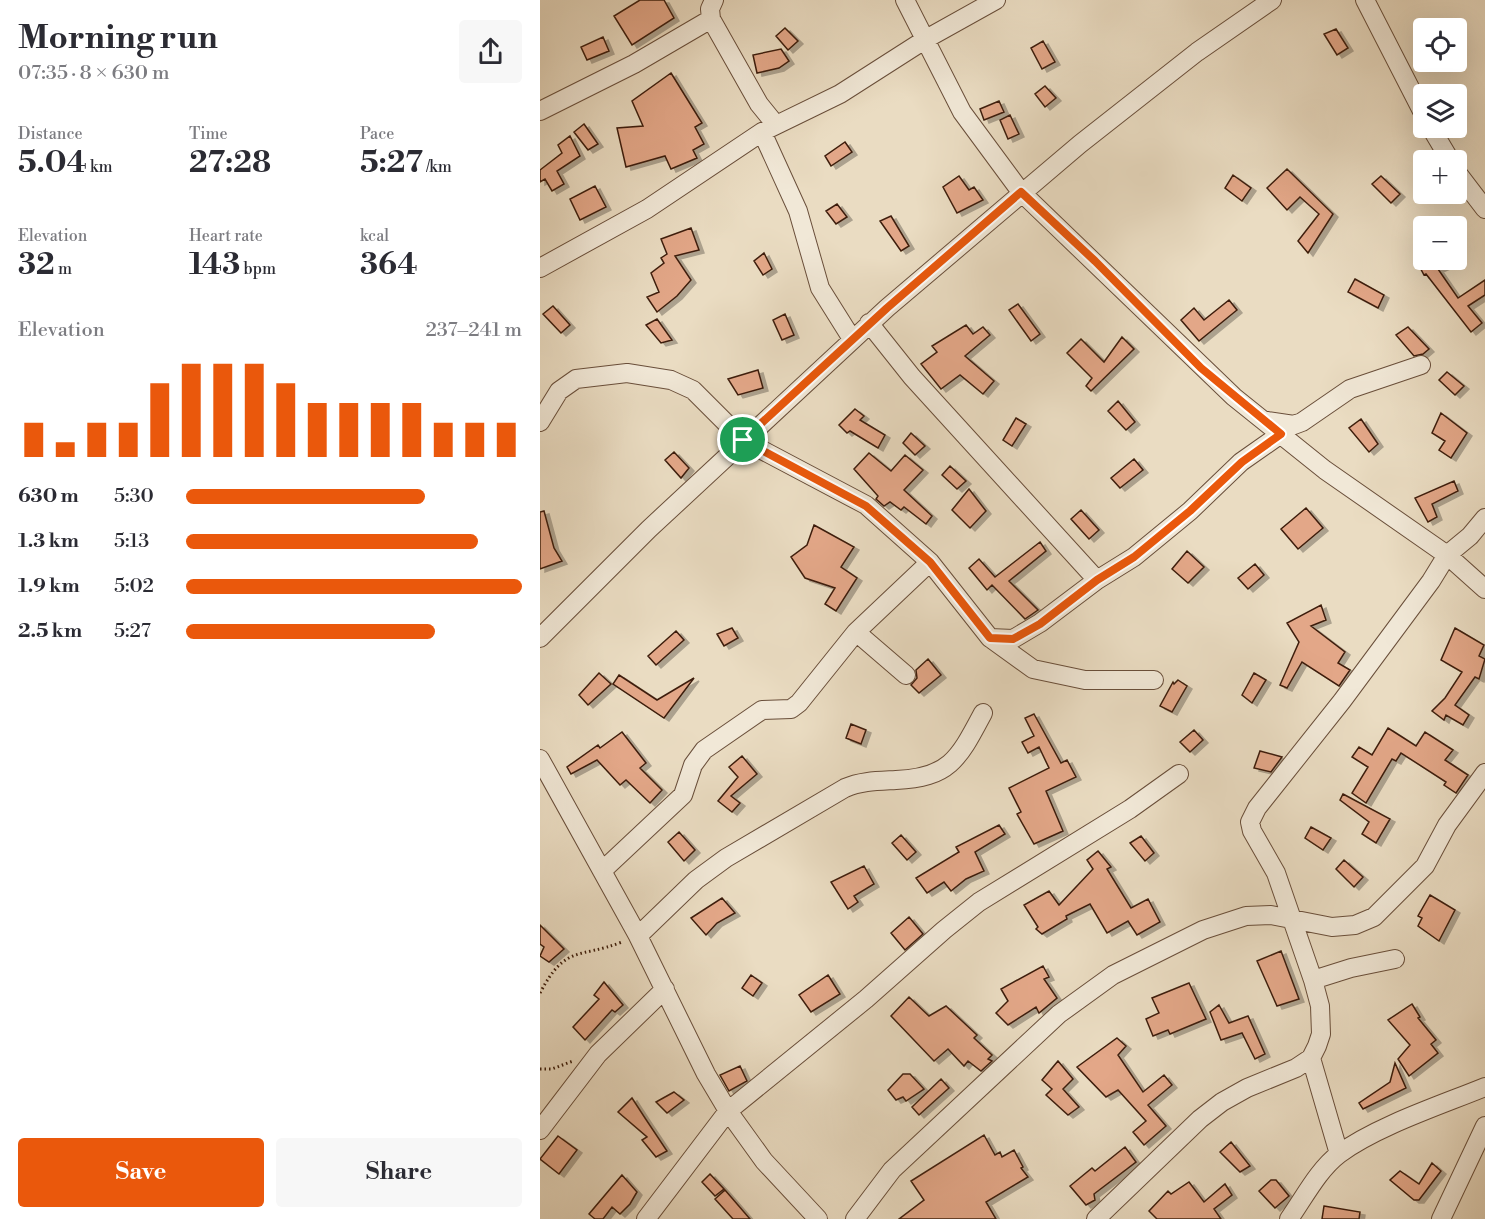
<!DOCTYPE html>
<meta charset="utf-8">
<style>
body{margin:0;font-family:"Libre Bodoni",serif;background:#f7f7f7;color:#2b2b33;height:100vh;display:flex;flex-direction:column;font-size:22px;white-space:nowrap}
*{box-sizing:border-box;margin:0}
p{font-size:20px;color:#7c7c81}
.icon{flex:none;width:33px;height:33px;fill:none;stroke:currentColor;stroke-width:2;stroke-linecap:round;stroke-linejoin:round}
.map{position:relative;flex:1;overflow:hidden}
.details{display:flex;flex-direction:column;background:#fff;width:540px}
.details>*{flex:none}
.tools{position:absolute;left:873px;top:18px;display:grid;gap:12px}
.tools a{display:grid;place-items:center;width:54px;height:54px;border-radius:6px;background:#fff;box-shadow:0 6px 24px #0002;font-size:30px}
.pin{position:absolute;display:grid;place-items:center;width:51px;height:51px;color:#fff;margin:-26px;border:3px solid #fff;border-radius:50%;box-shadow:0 2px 6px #0007}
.round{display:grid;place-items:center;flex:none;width:63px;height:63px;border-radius:6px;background:#f7f7f7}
.summary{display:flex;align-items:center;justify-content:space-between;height:102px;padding:0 18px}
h1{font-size:33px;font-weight:800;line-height:45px}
.metrics{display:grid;grid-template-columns:repeat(3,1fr);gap:9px;height:102px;padding:6px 18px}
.metrics div{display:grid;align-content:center}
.metrics b{font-size:30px;font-weight:800}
.metrics small{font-size:16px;font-weight:400}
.metrics p{font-size:16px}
.chart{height:168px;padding:12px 18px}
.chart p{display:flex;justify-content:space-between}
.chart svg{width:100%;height:108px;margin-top:6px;stroke:#ea580c;stroke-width:6}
.button{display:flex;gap:12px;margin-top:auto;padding:12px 18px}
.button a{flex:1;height:69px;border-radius:6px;background:#ea580c;color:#fff;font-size:24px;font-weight:800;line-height:69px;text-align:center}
.button a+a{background:#f7f7f7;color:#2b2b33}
ul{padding:0 18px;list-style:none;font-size:20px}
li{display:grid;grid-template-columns:96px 72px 1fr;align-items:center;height:45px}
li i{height:15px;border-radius:8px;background:#ea580c}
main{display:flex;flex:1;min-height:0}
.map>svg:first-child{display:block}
.building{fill:#e3a788;stroke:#3e1e0c;stroke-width:1.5;filter:url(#shadow)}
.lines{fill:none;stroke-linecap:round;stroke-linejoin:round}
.minor-casing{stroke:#694e3a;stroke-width:20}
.path{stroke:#3e1e0c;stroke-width:3;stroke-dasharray:1.5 3;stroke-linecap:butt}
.minor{stroke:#f1e8d7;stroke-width:18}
.route-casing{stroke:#fff;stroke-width:12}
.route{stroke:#ea580c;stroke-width:8}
</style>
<main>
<section class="details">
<div class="summary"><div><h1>Morning run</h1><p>07:35 · 8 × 630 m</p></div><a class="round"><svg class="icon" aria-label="share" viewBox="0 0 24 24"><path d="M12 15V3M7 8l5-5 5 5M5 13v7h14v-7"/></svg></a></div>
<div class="metrics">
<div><p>Distance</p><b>5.04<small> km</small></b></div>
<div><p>Time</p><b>27:28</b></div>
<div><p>Pace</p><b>5:27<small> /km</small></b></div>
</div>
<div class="metrics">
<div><p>Elevation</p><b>32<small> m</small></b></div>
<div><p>Heart rate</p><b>143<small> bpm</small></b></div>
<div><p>kcal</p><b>364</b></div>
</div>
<div class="chart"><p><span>Elevation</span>237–241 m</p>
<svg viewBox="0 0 160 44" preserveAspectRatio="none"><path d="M5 44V30M15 44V38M25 44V30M35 44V30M45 44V14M55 44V6M65 44V6M75 44V6M85 44V14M95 44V22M105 44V22M115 44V22M125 44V22M135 44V30M145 44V30M155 44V30"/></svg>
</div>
<ul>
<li><b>630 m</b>5:30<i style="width:71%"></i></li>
<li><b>1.3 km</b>5:13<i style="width:87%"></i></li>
<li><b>1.9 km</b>5:02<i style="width:100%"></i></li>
<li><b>2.5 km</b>5:27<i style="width:74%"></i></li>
</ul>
<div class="button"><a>Save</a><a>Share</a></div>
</section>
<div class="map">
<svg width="945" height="1219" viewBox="0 0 945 1219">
<defs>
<filter id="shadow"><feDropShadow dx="5" dy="3" stdDeviation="0" flood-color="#0004"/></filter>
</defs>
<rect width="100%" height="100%" fill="#eadcc2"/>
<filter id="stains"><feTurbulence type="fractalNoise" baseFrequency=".00333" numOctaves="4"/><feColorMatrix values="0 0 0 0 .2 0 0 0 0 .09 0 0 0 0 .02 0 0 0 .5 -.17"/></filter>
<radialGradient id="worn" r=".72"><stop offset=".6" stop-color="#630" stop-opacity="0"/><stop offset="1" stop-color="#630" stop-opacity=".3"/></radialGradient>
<path class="building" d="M100,0H124L134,18L92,45L74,16Z
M245,28L258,41L248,50L236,36Z
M796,29L808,48L797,55L784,34Z
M63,37L69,51L47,60L41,47Z
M503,41L515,62L502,69L491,48Z
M241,49L249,61L239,68L217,73L213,55Z
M131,73L162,123L155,127L164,144L153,150L157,158L131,169L125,156L86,167L77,128L103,126L92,101Z
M505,86L516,98L505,107L495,94Z
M459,101L464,112L444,120L440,109Z
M470,115L479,134L468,139L460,120Z
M44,124L58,144L48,150L34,132Z
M30,136L40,156L17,171L24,184L12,191L5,179L0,182V170L22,153L18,145Z
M305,142L312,152L291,166L285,156Z
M747,169L793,214L768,253L758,241L779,214L760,197L747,210L727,188Z
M693,175L711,188L702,201L685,188Z
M419,176L429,190L434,187L443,200L417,213L403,187Z
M841,176L860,194L851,203L832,184Z
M55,186L66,207L40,220L30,199Z
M297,204L307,217L296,224L286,211Z
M351,216L369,246L361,251L340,221Z
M151,228L159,250L135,256L151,280L137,296L117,312L107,297L119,292L111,273L124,263L121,258L127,254L121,239Z
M224,253L232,269L223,275L214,261Z
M876,260H919L898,269L918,298L945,280V295L928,306L942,323L931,332L886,274L884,275Z
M815,279L844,295L838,308L808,292Z
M689,300L697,310L659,341L641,320L654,308L664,320Z
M478,304L500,334L491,341L469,310Z
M13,306L30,325L21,333L3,314Z
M245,314L254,335L242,340L233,320Z
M117,319L132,340L121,343L106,325Z
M426,325L433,334L443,327L450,335L425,356L454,381L443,394L420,375L401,389L381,364L397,352L392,346Z
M868,327L889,349L883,354L874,356L856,335Z
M582,337L594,349L551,391L546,386L552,378L527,353L541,339L564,362Z
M218,370L223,388L198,395L188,379Z
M907,372L924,386L915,395L899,380Z
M578,401L595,422L586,430L568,411Z
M315,409L324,416L320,420L345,435L338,448L310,431L307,433L299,425Z
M901,413L927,433L911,458L899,450L905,441L892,433Z
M476,418L486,424L472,446L463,440Z
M821,419L838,444L829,452L809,428Z
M371,433L385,446L375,455L363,443Z
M134,452L149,468L141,478L125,460Z
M329,453L351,471L365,455L383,470L364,490L392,516L386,524L364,507L361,510L350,502L344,506L336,499L338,496L314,469Z
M594,459L603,470L580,488L571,478Z
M410,466L426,481L417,489L402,475Z
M914,481L918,491L892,504L897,517L888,522L875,498Z
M429,489L446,511L430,528L412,510Z
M766,508L783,528L758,549L741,529Z
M541,510L559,530L549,539L531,519Z
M4,511L14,548L22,561L0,569V512Z
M274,525L314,547L301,567L317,578L296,611L285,604L295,588L265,578L251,557L267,545Z
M500,542L506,551L469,581L498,610L485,619L452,585L447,590L429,568L439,559L455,577Z
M647,551L664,567L648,583L632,569Z
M715,564L724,575L708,589L698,578Z
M781,605L786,620L771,626L805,652L798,663L810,670L799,686L762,662L747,688L740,685L759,642L747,623Z
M192,628L198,638L184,646L177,634Z
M915,628L944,645L939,656L945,659L939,679L935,677L915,705L929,715L923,725L906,715L904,720L892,711L905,698L922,672L901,660Z
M136,631L144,640L116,665L108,656Z
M388,659L401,675L379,693L371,685L377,678L376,670Z
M59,673L71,684L48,705L39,695Z
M714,673L726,680L712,703L702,695Z
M79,675L117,700L154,678L124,718L73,684Z
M638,680L647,686L632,712L620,706L633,682L634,684Z
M494,714L521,763L527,760L536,777L506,791L523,831L494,844L477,814L481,812L469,788L509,768L499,747L488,753L482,742L494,736L485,718Z
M311,724L326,730L321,744L306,738Z
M848,728L876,746L885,732L913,750L905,760L928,775L916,793L904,785L906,782L861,753L856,761L852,759L826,803L812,793L828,767L812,757L819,747L832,755Z
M654,730L663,740L650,752L640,742Z
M82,732L106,763L100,768L122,790L110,803L86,780L80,785L57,760L31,774L27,767L58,745L60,748Z
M720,751L742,757L731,772L714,768Z
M202,756L217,774L191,796L200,803L192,812L178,801L198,777L189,767Z
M803,794L850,819L836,843L822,834L829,822L800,800Z
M459,825L465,834L435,852L444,871L426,879L411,891L404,882L387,893L376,878L419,852L416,847Z
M771,827L791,838L783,850L765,838Z
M139,832L155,850L144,861L128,842Z
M361,835L376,852L367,860L352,843Z
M601,836L614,853L605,861L590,843Z
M558,851L571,867L567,869L591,908L608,899L620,922L597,935L588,921L567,933L550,904L526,916L527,919L502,934L496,929L498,927L484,905L509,891L519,905L553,869L547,860Z
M804,860L823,877L814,887L796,869Z
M324,866L334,884L314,896L318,902L308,909L291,882Z
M890,895L915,910L899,941L878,926L882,918L878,916Z
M182,898L195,913L177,923L166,935L151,918Z
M369,917L383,934L365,950L351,933Z
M0,925L24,949L9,962L0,956L4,947L0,944Z
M741,951L759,999L737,1006L717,961Z
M503,966L509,977L504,979L517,998L499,1013L496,1007L468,1025L456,1013L468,1001L461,989Z
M211,975L222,983L213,996L202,988Z
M288,975L300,994L271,1012L259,995Z
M64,982L83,1005L75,1012L72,1010L45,1040L33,1027L59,999L54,995Z
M649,983L666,1019L630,1034L628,1030L613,1036L606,1019L619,1013L612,998Z
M369,997L389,1016L406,1006L437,1035L434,1038L452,1055L448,1059L452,1061L441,1071L428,1061L424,1066L408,1049L394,1061L351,1016Z
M872,1004L880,1017L878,1018L896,1040L891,1044L898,1053L869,1076L858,1059L870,1045L848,1020Z
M679,1005L689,1023L708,1016L725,1054L715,1059L702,1033L681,1040L670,1012Z
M577,1038L586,1046L578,1055L603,1092L624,1075L632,1085L608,1105L626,1126L604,1145L593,1132L606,1121L578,1090L566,1097L537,1067Z
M518,1061L533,1079L523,1089L539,1107L528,1115L506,1095L512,1089L502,1080Z
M855,1063L866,1088L823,1109L819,1103L850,1082Z
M200,1066L207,1081L189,1091L180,1075Z
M363,1074H370L384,1089L366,1101L363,1097L356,1100L348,1090Z
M401,1079L409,1088L379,1115L372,1107Z
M134,1092L144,1100L127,1113L116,1102Z
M92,1098L105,1118L127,1151L116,1157L102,1140L107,1137L78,1112Z
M444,1135L455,1155L460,1152L462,1157L474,1150L483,1167L481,1168L488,1177L446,1202L456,1219H359L384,1200L371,1181Z
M18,1136L37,1150L19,1174L0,1159Z
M691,1142L710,1166L700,1172L680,1152Z
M585,1147L596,1162L554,1194L555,1200L546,1205L530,1186L552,1168L555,1171Z
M892,1163L901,1171L879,1200H874L850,1180L860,1171L879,1184Z
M170,1174L184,1189L175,1196L162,1182Z
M82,1175L97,1192L90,1204L80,1214L72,1207L63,1219H55L49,1214Z
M731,1180H736L749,1196L735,1208L719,1191Z
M649,1182L664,1202L685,1184L692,1195L674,1209L681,1219H617L609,1211L628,1191L631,1194Z
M185,1190L210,1219H193L175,1199Z
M784,1206L820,1212L819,1219H782Z"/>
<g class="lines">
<g class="minor-casing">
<path id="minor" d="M174,0L170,9L171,19L219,104L236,125
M365,0L422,112L481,192L694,397L785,470L907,555L945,589
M825,0L884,115
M0,111L94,64L171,19
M891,128L910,160
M222,132L258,211L280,288L312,339
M916,171L945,209
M0,268L107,209L222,132L300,94L386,39L456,0
M329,323L372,377L557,580
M727,421L754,425L762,422L810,389L881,365
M0,422L19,391L36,379L87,373L131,380L153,390L203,440L326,505L390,562L450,638L473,639L500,623L557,580L594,557L650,511L701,462L741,434
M316,632L366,675
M0,638L109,529L347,308L540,144L657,52L732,0
M450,638L493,669L545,680H614
M0,759L98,936L166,1074L188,1111L224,1161L278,1219
M62,871L143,795L153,765L164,750L222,710L251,709L259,703L316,632L390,562
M98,936L156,880L186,858L305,788C321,781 338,781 356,780C410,778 419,758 443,713
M773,980L811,968L855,959
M771,1058L799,1154
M0,1130L58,1054L125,989
M106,1219L188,1111L326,999L404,930L439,902L590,809L639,774
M315,1219L352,1170L519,1014L573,975L663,930L706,916L731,915L792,927L815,925L834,917L885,866L907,825L945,773
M556,1219L660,1119L682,1102L707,1088L756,1068L771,1058L777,1046L781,1034L780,1006L773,980L736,873L712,831L710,822L717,808L802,701L891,581L907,555L930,536L945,518
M749,1219C764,1198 778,1170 799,1154C837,1126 901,1105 945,1087
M901,1219L945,1126"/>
</g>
<path class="path" d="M0,993C26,944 38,959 82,942
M0,1069H12L33,1061"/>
<use href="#minor" class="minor"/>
</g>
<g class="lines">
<g class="route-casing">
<path id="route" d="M481,192L555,261L661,368L741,434L702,462L650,511L594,557L557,580L500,624L473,639L450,638L390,562L326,506L203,440L347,308Z"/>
</g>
<use href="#route" class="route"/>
</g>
<rect width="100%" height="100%" filter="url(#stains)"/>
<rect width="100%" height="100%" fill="url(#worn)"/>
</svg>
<div class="tools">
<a><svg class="icon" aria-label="locate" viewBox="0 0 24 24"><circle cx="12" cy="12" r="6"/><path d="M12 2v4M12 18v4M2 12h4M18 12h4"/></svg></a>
<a><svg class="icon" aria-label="layers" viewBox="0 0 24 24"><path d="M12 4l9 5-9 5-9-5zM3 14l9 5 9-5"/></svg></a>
<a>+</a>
<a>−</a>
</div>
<div class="pin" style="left:203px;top:440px;background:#1e9e55"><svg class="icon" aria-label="arrive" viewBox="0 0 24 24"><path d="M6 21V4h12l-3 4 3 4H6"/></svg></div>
</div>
</main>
